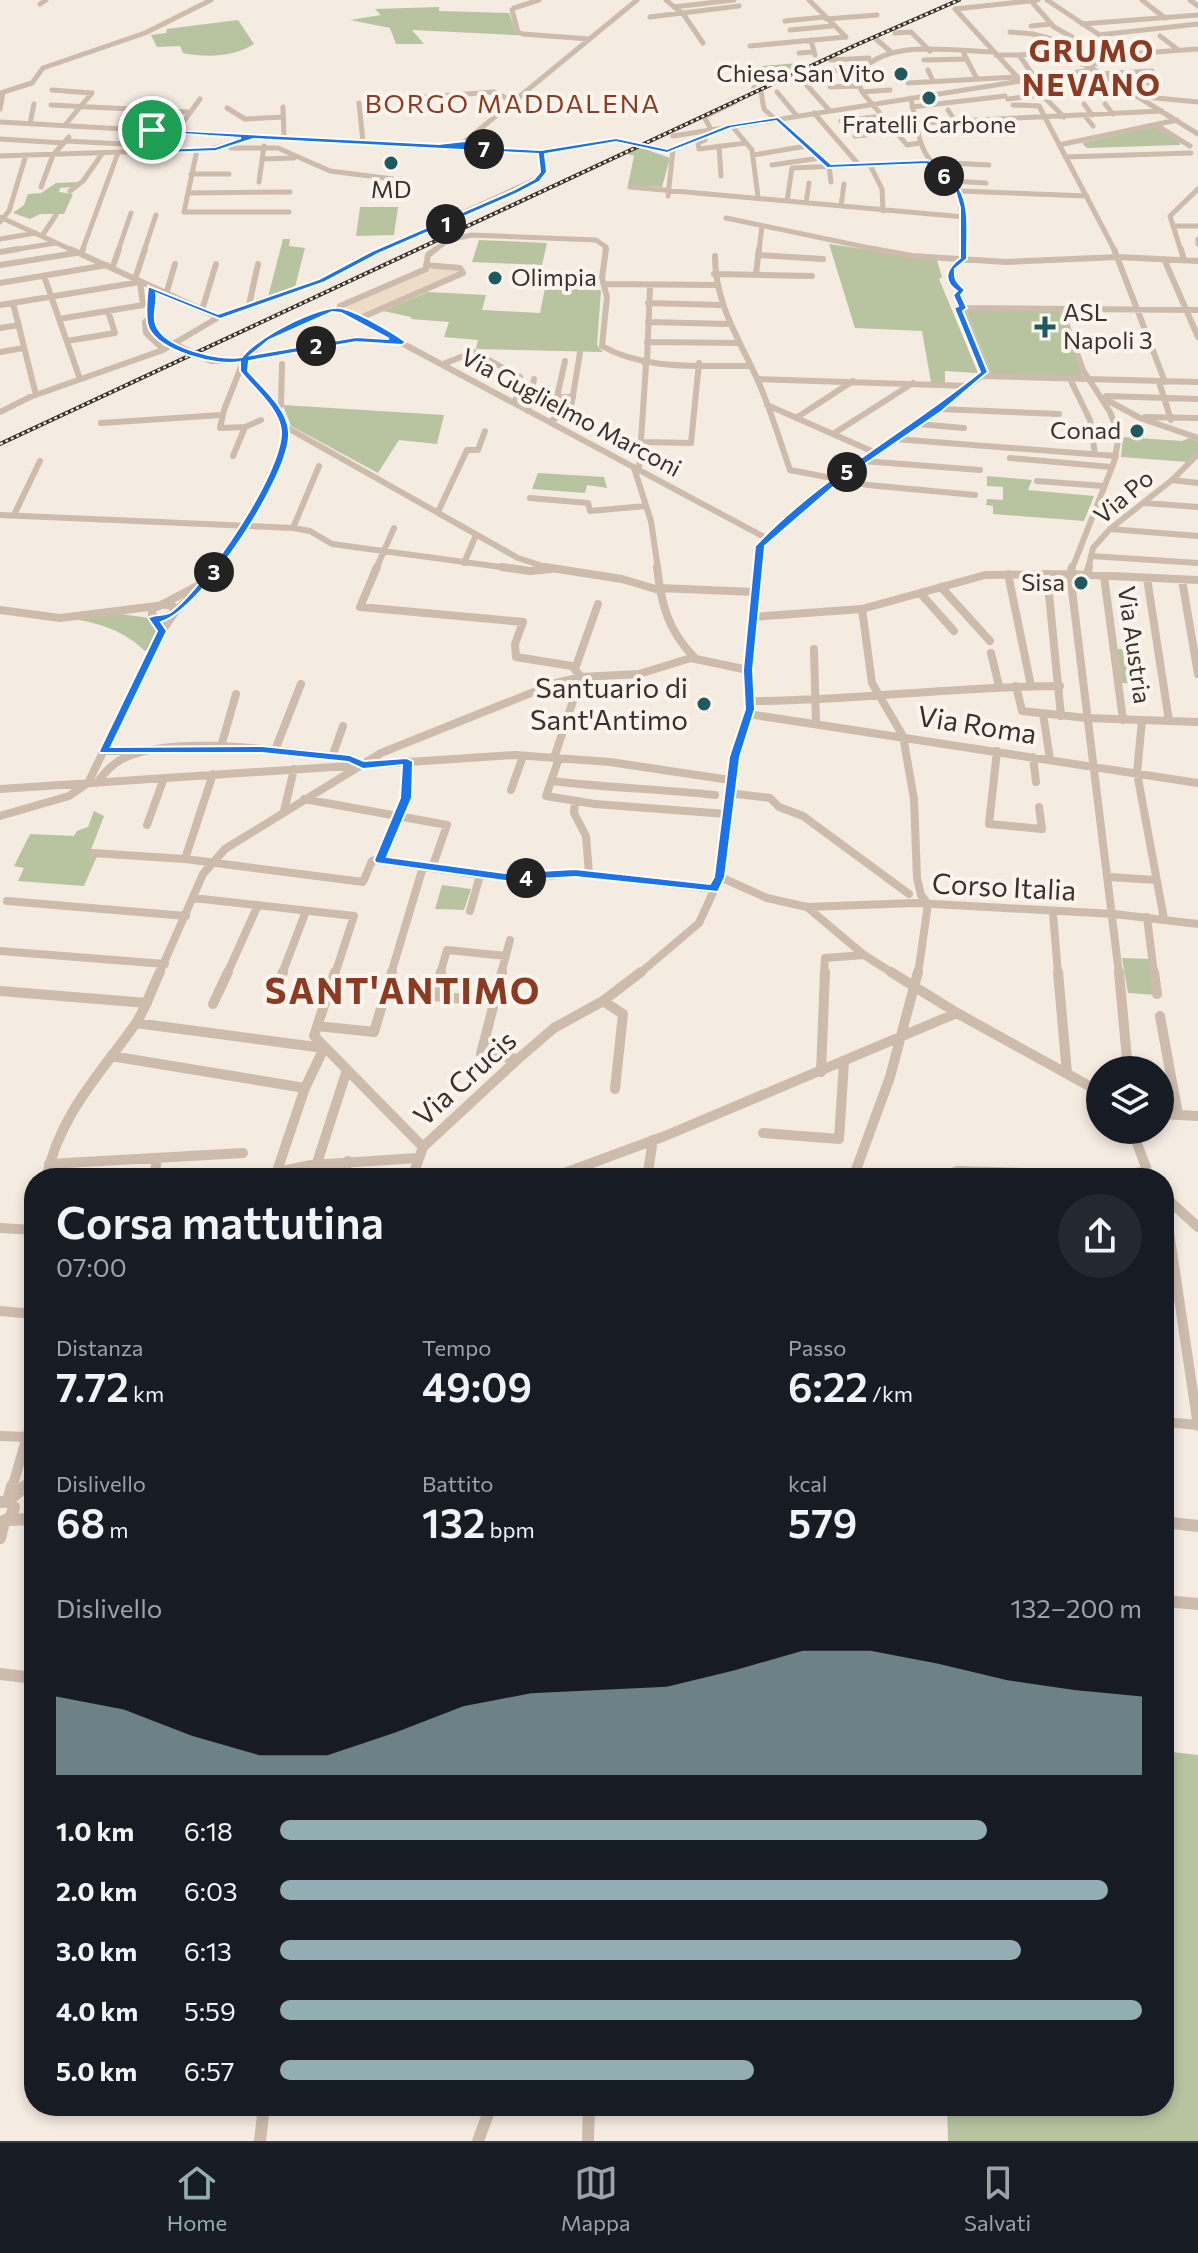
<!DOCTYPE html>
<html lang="it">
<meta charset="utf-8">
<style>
body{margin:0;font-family:Commissioner,sans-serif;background:#242831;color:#f1f3f6;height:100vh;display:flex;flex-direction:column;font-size:30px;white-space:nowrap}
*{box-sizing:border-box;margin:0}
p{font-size:26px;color:#9ea1a6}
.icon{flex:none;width:44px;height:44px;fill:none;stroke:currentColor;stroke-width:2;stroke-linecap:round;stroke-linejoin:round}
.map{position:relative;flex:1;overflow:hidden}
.sheet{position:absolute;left:24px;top:1168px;width:1150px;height:948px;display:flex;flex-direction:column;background:#171b24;border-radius:32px;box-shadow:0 4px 12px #0003}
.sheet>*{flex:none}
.controls{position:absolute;left:1086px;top:1056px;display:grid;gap:16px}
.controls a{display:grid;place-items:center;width:88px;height:88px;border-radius:50%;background:#171b24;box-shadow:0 4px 12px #0003;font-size:40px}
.pin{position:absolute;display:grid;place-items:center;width:68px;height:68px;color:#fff;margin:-34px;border:4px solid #fff;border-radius:50%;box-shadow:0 2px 8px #0007}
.km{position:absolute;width:40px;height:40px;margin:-20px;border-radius:50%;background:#222;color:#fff;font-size:22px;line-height:40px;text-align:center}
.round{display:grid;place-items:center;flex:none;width:84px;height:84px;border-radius:42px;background:#242831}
.overview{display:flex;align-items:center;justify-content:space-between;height:136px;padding:0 32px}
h1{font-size:44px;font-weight:600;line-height:60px}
.stats{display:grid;grid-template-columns:repeat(3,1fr);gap:12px;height:136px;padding:8px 32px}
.stats div{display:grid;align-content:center}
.stats b{font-size:40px;font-weight:600}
.stats small{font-size:22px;font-weight:400}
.stats p{font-size:22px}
.chart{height:224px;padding:16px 32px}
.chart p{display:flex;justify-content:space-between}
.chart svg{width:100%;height:144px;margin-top:8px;fill:#92aeb2;opacity:.7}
ul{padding:0 32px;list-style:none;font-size:26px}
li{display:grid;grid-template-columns:128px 96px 1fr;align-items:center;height:60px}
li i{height:20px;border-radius:10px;background:#92aeb2}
.menu{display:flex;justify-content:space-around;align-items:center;height:112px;border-top:2px solid #363941;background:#171b24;font-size:22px;color:#9ea1a6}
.menu a{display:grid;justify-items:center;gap:4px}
.menu .current{color:#92aeb2}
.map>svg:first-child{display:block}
.green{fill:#b8c4a0}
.plaza{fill:#ecdcc8}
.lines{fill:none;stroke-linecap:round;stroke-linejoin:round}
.minor-far4{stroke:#cdbbac;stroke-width:5}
.minor-far3{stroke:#cdbbac;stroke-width:6}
.minor-far2{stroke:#cdbbac;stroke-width:8}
.minor-far1{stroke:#cdbbac;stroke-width:10}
.minor{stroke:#cdbbac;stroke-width:12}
.rail-casing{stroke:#3b302b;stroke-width:4}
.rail{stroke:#fbf5ee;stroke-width:2;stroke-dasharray:3;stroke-linecap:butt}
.route{fill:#1a73e8;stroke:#fff;stroke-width:2;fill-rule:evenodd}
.poi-dot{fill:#1f5a5e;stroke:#fbf5ee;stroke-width:3}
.labels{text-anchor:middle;stroke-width:8;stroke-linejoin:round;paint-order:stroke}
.far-poi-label{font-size:24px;fill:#3b302b;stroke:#fbf5ee;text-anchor:end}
.far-street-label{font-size:24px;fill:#3b302b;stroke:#fbf5ee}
.far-quarter-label{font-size:26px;letter-spacing:2px;fill:#8c3b22;stroke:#fbf5ee}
.poi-label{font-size:28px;fill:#3b302b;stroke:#fbf5ee;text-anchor:end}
.street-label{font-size:28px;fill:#3b302b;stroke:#fbf5ee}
.far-district-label{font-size:30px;font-weight:bold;letter-spacing:2px;fill:#8c3b22;stroke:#fbf5ee}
.district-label{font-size:36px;font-weight:bold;letter-spacing:2px;fill:#8c3b22;stroke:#fbf5ee}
</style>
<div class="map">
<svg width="1198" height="2141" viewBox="0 0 1198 2141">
<rect width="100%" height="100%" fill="#f4ebe1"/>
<path class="green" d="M439,7V11L509,13L517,34L574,38L412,30L424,44H396L390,28L350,20L381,15L375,9Z
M238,20L254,44C233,57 207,58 183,53L180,46L157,47L151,35L166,33L167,29Z
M799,63L804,64L751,89L753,83L735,68Z
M1157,126L1179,141L1180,145L1087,148L1082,143Z
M639,147L670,158L662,187L628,185L634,156L625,153Z
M78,182L72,187L60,188L59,192L73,194L64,214H40L30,219L13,213L24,205L28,194L41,193L56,183Z
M360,207H398L394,235L356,236Z
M283,239H290L289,246L305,248L295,287L268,297Z
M479,240L547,243L542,265L472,262Z
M829,244L937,260L942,277L939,279L978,373L945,371V383L931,382L922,331L855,328Z
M545,288L601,290L597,345L603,352L476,349L478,340L444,337L449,322L411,319V317L383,311L428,292L486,295L482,310L540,313Z
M966,310L1059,311L1083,377L992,375Z
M283,405L444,415L437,444L399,440L378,473L291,426Z
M1123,437L1182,441L1189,438L1198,441V451L1188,462L1121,457Z
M538,473L604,477L607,488L587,485L585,493L532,489Z
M987,476L1032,480L1028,490L1094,496L1084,521L993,514V506L986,505L987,499L1003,500V487L987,486Z
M120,614L150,618L159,631L150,649L145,651C124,631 102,624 74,619Z
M1117,649L1141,650L1147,684L1122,683Z
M94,811L104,816L89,855L97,856L84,886L18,881L24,868L14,866L30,834L74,836L77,831L88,827Z
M442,885L471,889L464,910L435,909Z
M1122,958L1151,959L1156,995L1128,993Z
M1164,1751L1198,1755V2141H948L947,2106H1164Z"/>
<path class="plaza" d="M433,268H457L461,271L361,317L343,307Z"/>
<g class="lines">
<path class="minor-far4" d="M666,0L684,15L703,43
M809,0L846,37
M1047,0L1131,56
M1142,0L1165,18
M1190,0L1198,6
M1032,2L1054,27L1077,40L1071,48L1082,64
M40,4L46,0
M674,7L734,0
M514,8L539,0
M512,10L518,32L523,34L589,39
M650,17L739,6
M826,19L877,15
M785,21L824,17
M1082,24L1198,15
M1031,26L1051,24
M790,30L832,26
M1010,32L1033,34L1071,44
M895,33L911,32L930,51
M1098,35L1198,24
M1160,36L1177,49
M876,39L891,52
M811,40L815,55
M750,46L846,37
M1097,50L1115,59
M799,53L814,52
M964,54L977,79
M996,55H1019L1035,78
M1019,55L1072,51
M831,60L869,58
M924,60L967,59
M1080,61L1198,134
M1086,66L1141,53L1198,49
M928,70L933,81
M819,71L859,70
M1099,74L1152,71
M856,76L884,74
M1027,80L1064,117
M1021,81L955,9L1038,0
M804,82L829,110
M908,83L1016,77
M1115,83H1159
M830,87L858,86
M52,90L92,93
M761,92L764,109L775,119
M777,92L797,116
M862,92L890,90
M0,93L32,83L43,68L145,33L211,0
M1107,95L1130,92
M1146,97L1198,102
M911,98C921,151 920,155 960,191L964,251
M399,99L494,92L514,102
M1008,99L1041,95
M359,103L363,142
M1084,104L1092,115
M1105,104L1113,114
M51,105L190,112
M1013,105L1039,106L1115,251
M283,107L284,138
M912,107L1005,96
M227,108L245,119L283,117
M0,109L3,93
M948,110L955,121
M814,113L859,165
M1085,116L1093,126
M778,119L829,166
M841,121L882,116
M0,122L248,136
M915,123L1162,111
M30,124L34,104
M65,125L92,93
M1156,125L1190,146
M732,126L752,150L758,197
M120,128L135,109
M711,129L704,117L735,102
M176,132L200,99
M673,136L1091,70
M855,136L896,132
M252,137L460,148
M0,139L64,143
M705,140L698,143L699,149L746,143
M66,141L141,145
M463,143L637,0
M920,143L907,145L862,92L856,76C886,37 949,51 993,52
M1059,145L1177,120
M719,146L721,176
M231,148H278L330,171L393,179
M466,149L541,152L616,140L667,151L716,132
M197,150L184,212H289
M172,152L185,132
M753,155L807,146
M0,156L211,149L250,138
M1065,157L1191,153
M262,159L294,158
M772,165L820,158
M870,165L882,189L883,211
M829,166L831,182
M191,174H229
M951,181L986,183
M259,182L264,146
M41,187L53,155L69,137
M630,187L964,217
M70,191L83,181L102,154
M960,191L1087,196
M188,193L290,192
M668,196L673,150
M787,201L792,168L928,162L989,165
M806,203L809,183
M841,206L844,184
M0,217L74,251
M726,218L884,251
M0,222L9,211L26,155
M1173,226H1198
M42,236L56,215
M0,239L36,233
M1198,239V244
M6,251L56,243
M82,251L118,153
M118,251L131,213
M144,251L156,215
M379,251L541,177L544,172L541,152
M433,251L449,240L472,235L596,240L606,247L605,251
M759,251L762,226
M1181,251L1170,216L1198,189"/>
<path class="minor-far3" d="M70,249L218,317
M606,249L602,278L607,297L602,346C646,371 700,365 749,366
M873,249L912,256L1006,262L1118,257L1198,261
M963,249L964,259
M1114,249L1165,382
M1181,249L1184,260
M0,252L18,249
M81,254L83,249
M758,255L823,259
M715,256C715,305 740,340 759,383C771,411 780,441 790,470L868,485L975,495
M964,259L952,268V284L961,290L957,295L989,376
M1164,259L1198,337
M0,265L76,253
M113,266L119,249
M714,274L812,276
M756,274L759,249
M44,276L80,379
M136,276L145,249
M0,283L107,265
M605,284L715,285
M151,288L150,321L154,330L167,341L211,361H233L356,339L394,341
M167,291L175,264
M13,303L36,395
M648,303L720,305
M0,305L140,282L143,305L59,319
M249,305L258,264
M340,306L426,269L428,255L436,249
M958,308L1198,310
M1061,309L1083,370L1110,412L1119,436L1114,462L1072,569
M202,310L216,264
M340,310L766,538
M149,318L145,322L146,333L160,346
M358,319L463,273L460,268L426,265
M648,322L728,324
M0,328L19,325
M67,341L115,333L108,311
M647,342L737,343
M0,352L24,348
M245,357L224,410L220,428L245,427L261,420
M565,361L557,397H573
M647,361L650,286
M443,364L474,352L520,377L515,403
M982,376L1198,382
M758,379L969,386
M1070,379L1090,420L1095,454
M1159,382L1171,420
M1106,396L1198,399
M1107,400L1140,418L1198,438
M767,405L876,453
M939,409L1059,414
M277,410L281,405L282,364
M528,411L534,379
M0,412L30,397L163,350L224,314L322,280L384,249
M1145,417L1198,418
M796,418L853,381
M550,422L571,407L580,353
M101,423L221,415
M918,424L964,428
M284,426L518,558L552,569
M833,434L913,383
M895,439L1116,456
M641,442L691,443L699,363
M233,456L245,427
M1010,458L1111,467
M863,461L980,470
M634,468L651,521L658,569
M639,470L646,365L643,361
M1172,480L1198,483
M1037,481L1103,486
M530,498L588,503L590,511L646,506
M1144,503L1198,507
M438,512L467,450H478L485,431
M0,515L293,528L310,531L332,544L516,569
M14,515L40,461
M293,528L319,466
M1110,529L1198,536
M1091,556L1198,563
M464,563L476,535
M218,569C236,538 295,460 283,426C276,404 258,388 244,371C251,335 300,324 331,310
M376,569L394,528
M758,569L760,546L836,480L982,376
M1088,569L1093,548L1110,529L1172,480L1198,454"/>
<path class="minor-far2" d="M377,567L360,607L523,622L515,644L516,657L572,666L581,677L554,758
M502,567L530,571L551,569
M545,567L622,579L659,590
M657,567C661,604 668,631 695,658
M1072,567L1070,574L1119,974
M1008,574L1031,686
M1047,574L1061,716
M1087,575L1089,567
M1104,576L1123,720
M1147,578L1169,721
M1182,580L1198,674
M941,587L990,641
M659,588L754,592
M921,594L954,631
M163,604L173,606L174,614L161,619L152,616V609Z
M163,604L199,585
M862,609L872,683L903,736L914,799L917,878L921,895L928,904L918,974
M0,610L60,618L157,606
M175,612L219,567
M753,617L862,609L985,575L1070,574L1198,580
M814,649L816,723
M991,653L999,686
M575,669L598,604
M1016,686L1022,711L1087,718L1198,722
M751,701C854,701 957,686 1060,686
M748,714L1198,783
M1043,714L1050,759
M1142,720L1137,773L1164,919
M220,750L236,694
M275,750L301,684
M104,751H135
M997,751L989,824L1042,829L1039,807
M332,757L343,726
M1033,757L1036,782
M559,758L546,796L595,804L726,814
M553,781C607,788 661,789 715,795
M97,783C104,773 113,763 124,758C177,733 291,753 350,758L360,763
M0,789L515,755L610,762L730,780
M511,790L523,756
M728,793L770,798L779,807L803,816L909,894
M304,799L447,825L432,868
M575,801L574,813L586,836L589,874
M284,811L294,769
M0,816L69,796L88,783L162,631L173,615
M147,825L164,778
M92,853L185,859L363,882L372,861L376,860L480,875L470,911
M185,859L213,774
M380,860L406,798L407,761
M480,875L532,878L575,873L714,889
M720,877L767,898L807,907L915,903L1114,914L1198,924
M1109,877L1156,880
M193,898L354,916L335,974
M7,901L186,916
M807,907L864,955L894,974
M1053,913L1058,974
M1147,917L1154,974
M0,951L165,964
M159,974L203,874L225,849L381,753L556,683L581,677L639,674L691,658L748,670
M227,974L258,905
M282,974L306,911
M391,974L423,867
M440,974L447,950L506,956
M501,974L510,940
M639,974L699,923L720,877L730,780L750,709L748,670L758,567
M824,974L825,958L864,955"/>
<path class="minor-far1" d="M335,972L314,1036L423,1147
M441,972L434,996L495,1002
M502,972L481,1054L518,1059
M891,972L957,1013L1100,1092
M1058,972L1067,1073
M1119,972L1128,1070
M1154,972L1157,994
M0,991L147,1003
M274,994L283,972
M603,1001L623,1014L615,1089
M213,1004L228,972
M1160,1016L1178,1115
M136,1023L324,1048L305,1088L278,1168
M317,1026L374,1032L392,972
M111,1056L305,1088
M821,1072L825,972
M1160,1114L1198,1116
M1132,1130L1150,1178
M763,1133L839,1139L844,1062
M317,1163L347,1070
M49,1164L243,1153
M46,1178C61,1112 99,1076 136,1023C146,1008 152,988 160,972
M154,1178L157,1158
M248,1178L311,1165L418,1158
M343,1178L348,1161
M412,1178L423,1147L518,1059L554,1028L603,1001L641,972
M551,1178L665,1136L957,1013
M647,1178L653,1140
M853,1178L890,1077L918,972
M941,1178L957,1171L1122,1176L1146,1171
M1164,1196L1198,1227
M1164,1198L1198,1426
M0,1228L34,1230
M0,1311L34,1314
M1164,1422L1198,1425
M0,1436L26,1437
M12,1488L34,1413
M23,1488L34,1478"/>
<path class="minor" d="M8,1501L12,1486
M8,1501L25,1486
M0,1502L8,1501L14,1507L11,1517L0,1523
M8,1520L34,1519
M1164,1522L1198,1526
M0,1538L4,1522
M1164,1601L1198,1604
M0,1674L34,1678
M260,2141L264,2106
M478,2141L491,2106
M588,2141L589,2106"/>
<g class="rail-casing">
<path id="rail" d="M0,444L856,45L959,0"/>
</g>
<use href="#rail" class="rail"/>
</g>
<path class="route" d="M778,117L831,164L928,160C974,187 967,212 967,259L955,269C954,281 957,282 965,290L961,295L967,308L963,311L988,372L942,411L839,482L765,546L753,670L755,709L740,757L725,877L718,892L575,877L505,881L376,863L374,860L400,798L402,765L363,769L348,762L262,753H100L99,751L157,631L148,618C155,613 163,617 171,612C204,587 283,472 281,431C279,408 253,388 240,371V362C217,367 161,352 149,329C144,319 147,297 148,286L218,314L319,279L372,251L513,190L534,179L540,172L538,154L253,139L216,151L133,154L150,129L439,144L465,141L482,147L541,150L616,138L667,149L727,125ZM776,121L827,168L926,164L955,190L960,208V258C947,268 941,280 957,291L953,295L958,306L954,308L980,372C907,431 820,477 755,546L743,670L745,709L729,757L714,877L710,884L575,869L505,873L387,857L412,798L413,761L407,758L364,761L350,755L262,746L111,747L167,631L161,622C202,610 292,474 289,432C288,409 263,388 248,371L249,361L356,342L402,345L406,342C393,332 355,310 340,308C318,305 254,339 242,357C219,361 165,348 156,325C152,314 158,304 156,293L220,319L325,282L378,254L518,193L539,182L547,172L545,154L616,142L667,153L731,128ZM154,132L241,138L215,147L140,150ZM332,312L341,313L389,339L356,337L251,355L269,340Z"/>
<g class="poi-dot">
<circle cx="901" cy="74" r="8"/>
<circle cx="929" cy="98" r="8"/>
<circle cx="391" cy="163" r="8"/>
<circle cx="495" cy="278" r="8"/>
<path d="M1041 315h8v8h8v8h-8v8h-8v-8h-8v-8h8z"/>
<circle cx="1137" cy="431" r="8"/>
<circle cx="1081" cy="583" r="8"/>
<circle cx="704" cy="704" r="8"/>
</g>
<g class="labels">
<g class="far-poi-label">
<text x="885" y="82">Chiesa San Vito</text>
<text x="929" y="133" text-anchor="middle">Fratelli Carbone</text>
<text x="391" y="198" text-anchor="middle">MD</text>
<text x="511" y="286" text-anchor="start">Olimpia</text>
<text x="1063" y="321" text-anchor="start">ASL<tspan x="1063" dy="28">Napoli 3</tspan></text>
<text x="1121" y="439">Conad</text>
<text x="1065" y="591">Sisa</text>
</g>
<g class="far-street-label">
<text transform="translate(571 413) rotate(28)" y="8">Via Guglielmo Marconi</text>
<text transform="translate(1124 497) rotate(-40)" y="8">Via Po</text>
<text transform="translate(1134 645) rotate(82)" y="8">Via Austria</text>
</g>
<g class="far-quarter-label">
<text x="513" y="113">BORGO MADDALENA</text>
</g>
<g class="poi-label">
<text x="688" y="698">Santuario di<tspan x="688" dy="32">Sant'Antimo</tspan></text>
</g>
<g class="street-label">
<text transform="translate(977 725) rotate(9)" y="10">Via Roma</text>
<text transform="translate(1004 887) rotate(3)" y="10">Corso Italia</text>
<text transform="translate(465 1078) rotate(-42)" y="10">Via Crucis</text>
</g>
<g class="far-district-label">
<text x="1092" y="62">GRUMO<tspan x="1092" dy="34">NEVANO</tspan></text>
</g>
<g class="district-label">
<text x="403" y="1004">SANT'ANTIMO</text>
</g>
</g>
</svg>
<div class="controls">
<a><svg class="icon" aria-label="layers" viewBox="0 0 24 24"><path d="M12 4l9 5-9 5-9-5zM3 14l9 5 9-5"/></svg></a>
</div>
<div class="pin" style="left:152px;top:130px;background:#1e9e55"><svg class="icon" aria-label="arrive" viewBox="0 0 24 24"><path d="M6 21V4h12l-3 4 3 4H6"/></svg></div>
<b class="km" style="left:446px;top:224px">1</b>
<b class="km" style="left:316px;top:346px">2</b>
<b class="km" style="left:214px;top:572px">3</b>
<b class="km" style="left:526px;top:878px">4</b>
<b class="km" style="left:847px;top:472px">5</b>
<b class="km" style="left:944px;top:176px">6</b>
<b class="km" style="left:484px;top:149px">7</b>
<section class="sheet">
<div class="overview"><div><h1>Corsa mattutina</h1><p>07:00</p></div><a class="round"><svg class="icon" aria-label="share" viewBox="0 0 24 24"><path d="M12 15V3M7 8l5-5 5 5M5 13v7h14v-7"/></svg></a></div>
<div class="stats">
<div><p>Distanza</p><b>7.72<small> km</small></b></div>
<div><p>Tempo</p><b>49:09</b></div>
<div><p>Passo</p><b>6:22<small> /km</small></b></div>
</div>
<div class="stats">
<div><p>Dislivello</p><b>68<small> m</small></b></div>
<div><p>Battito</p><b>132<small> bpm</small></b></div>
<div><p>kcal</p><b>579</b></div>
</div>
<div class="chart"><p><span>Dislivello</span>132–200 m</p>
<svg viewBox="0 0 160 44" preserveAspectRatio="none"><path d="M0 44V20L10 24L20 32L30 38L40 38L50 31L60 23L70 19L80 18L90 17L100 12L110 6L120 6L130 10L140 15L150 18L160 20V44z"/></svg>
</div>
<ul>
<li><b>1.0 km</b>6:18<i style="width:82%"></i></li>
<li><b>2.0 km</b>6:03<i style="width:96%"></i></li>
<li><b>3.0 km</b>6:13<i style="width:86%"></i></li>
<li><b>4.0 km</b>5:59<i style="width:100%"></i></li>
<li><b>5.0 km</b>6:57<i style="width:55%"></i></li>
</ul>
</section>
</div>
<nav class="menu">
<a class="current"><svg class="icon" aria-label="home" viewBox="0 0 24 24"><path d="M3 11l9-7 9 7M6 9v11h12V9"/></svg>Home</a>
<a><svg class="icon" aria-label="map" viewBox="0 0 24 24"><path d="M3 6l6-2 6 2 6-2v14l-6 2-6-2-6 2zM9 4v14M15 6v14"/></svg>Mappa</a>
<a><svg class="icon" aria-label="saved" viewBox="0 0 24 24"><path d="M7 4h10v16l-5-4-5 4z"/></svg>Salvati</a>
</nav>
